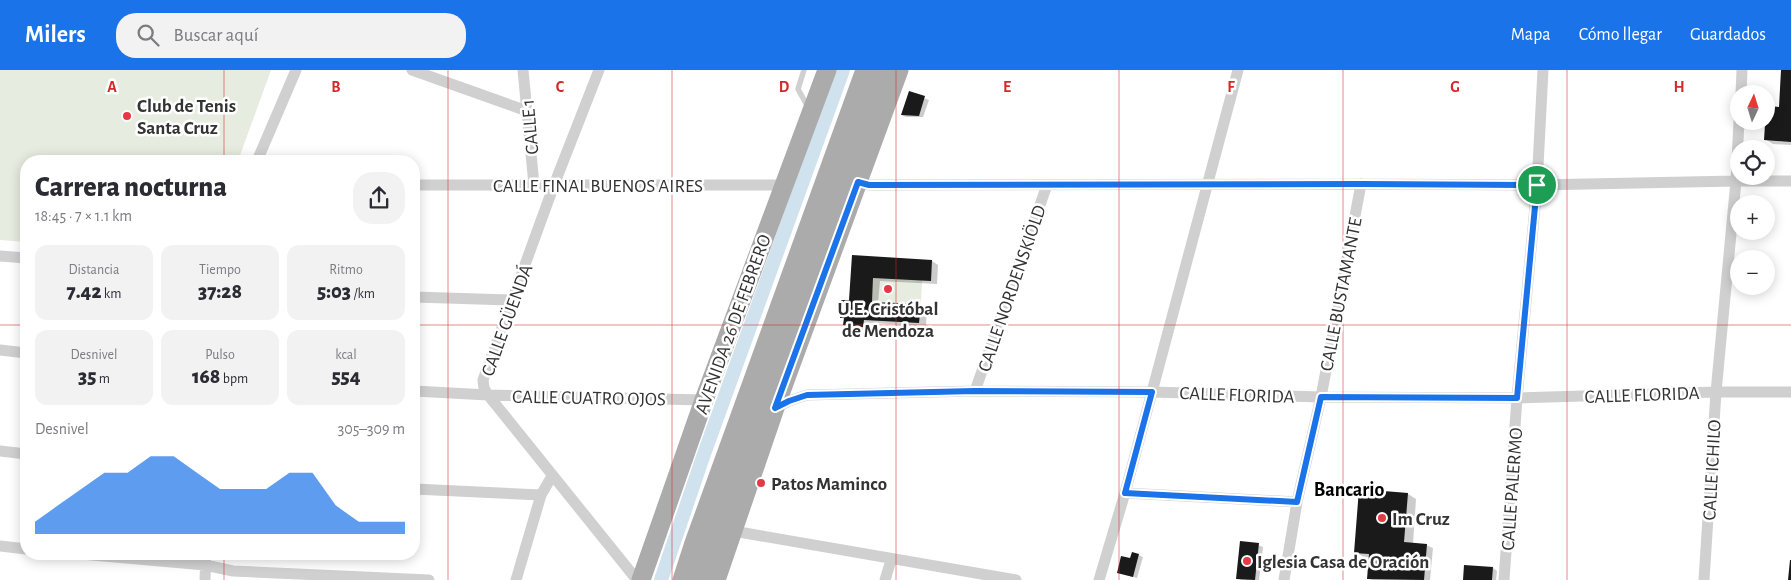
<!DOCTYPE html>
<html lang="es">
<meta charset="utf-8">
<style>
body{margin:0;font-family:"Alegreya Sans",sans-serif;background:#f2f2f3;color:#2b2b33;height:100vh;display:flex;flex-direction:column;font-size:19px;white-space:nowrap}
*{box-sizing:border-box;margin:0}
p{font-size:16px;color:#7c7c81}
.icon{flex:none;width:28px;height:28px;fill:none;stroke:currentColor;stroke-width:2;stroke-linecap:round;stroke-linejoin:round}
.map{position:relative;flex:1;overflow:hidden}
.details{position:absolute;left:20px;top:85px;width:400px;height:405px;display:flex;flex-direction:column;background:#fff;border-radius:20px;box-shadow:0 2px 12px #0003}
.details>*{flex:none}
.needle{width:32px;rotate:4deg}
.tools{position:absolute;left:1730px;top:15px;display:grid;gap:10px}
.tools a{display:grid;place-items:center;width:45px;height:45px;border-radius:50%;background:#fff;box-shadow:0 2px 12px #0003;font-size:25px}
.pin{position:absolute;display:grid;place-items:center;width:42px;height:42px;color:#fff;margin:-21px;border:2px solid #fff;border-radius:50%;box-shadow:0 1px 5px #0007}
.round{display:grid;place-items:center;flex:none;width:52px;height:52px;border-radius:20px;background:#f2f2f3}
.headline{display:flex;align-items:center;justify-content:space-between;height:85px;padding:0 15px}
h1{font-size:28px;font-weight:800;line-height:38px}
.stats{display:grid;grid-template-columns:repeat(3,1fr);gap:8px;height:85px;padding:5px 15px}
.stats div{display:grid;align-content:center;border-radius:12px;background:#f2f2f3;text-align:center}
.stats b{font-size:21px;font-weight:800}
.stats small{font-size:14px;font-weight:400}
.stats p{font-size:14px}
.chart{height:140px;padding:10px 15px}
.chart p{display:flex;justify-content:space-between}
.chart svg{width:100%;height:90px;margin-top:5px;fill:#1a73e8;opacity:.7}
header{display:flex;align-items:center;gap:30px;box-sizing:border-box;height:70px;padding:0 25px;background:#1a73e8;color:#fff}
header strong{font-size:24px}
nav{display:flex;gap:28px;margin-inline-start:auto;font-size:18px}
.search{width:350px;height:45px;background:#f2f2f3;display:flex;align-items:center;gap:12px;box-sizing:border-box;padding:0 18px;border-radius:20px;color:#7c7c81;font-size:19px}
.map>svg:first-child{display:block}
.green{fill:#e6ecdf}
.shadow{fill:#0003}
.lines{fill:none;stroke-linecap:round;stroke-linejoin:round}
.canal{stroke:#cfe2ee;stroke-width:14}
.building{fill:#1a1a1a}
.service{stroke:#d0d0d0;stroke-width:5.5}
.minor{stroke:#d0d0d0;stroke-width:11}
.primary{stroke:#ababab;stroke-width:19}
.route-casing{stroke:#fff;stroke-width:10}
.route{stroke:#1a73e8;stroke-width:6}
.grid{fill:none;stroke:#d62828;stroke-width:1;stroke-opacity:0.55}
.poi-dot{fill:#e63946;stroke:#fff;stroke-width:2}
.labels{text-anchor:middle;stroke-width:5;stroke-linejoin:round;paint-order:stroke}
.poi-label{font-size:19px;font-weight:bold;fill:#333;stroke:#fff;text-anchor:start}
.street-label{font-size:19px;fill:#333;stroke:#fff}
.neighbourhood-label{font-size:20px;font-weight:bold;fill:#000;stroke:#fff}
.grid-label{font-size:16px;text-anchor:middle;font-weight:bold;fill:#d62828;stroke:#fff;stroke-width:5;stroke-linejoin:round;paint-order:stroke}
</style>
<header>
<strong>Milers</strong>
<div class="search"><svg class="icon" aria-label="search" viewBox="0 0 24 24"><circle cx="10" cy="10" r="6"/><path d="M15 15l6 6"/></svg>Buscar aquí</div>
<nav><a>Mapa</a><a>Cómo llegar</a><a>Guardados</a></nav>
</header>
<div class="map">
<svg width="1791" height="510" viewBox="0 0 1791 510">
<rect width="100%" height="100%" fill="#fff"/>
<path class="green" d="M0,0H271L238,91H26V172L0,170Z
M873,208L922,210L921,234L872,232Z"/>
<path class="shadow" d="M1782,0H1791V75L1773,74L1765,69L1780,38Z
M910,23L929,30L923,47H906L902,45Z
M853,187L932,191L938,195L937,214L880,211L878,233L920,236L927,239L926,256L870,253L869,260L851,258L844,255L845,249L842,248L851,232Z
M1360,421L1408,424L1416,429L1413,474L1426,475L1433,478L1430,510H1372L1368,508L1370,487H1364L1355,482Z
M1258,475L1263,477L1259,510H1241L1237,508Z
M1133,483L1143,487L1137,508L1122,504L1131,490Z
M1493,498L1497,501L1496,510H1464Z"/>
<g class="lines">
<path class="canal" d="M661,510L704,384L843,0"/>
</g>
<path class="building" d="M1781,0H1791V72L1764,70L1766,38L1769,36L1779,37Z
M909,21L925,26L919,46L901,45Z
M852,185L932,190L931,211L873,208L872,232L921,234L919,253L864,250L863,257L843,255L844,248H840L841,230H849Z
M1359,419L1408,423L1404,472L1427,474L1424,510L1367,509L1369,484L1354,483Z
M1240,471L1259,473L1255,510L1236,509Z
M1132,482L1139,484L1133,507L1117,503L1121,486L1130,488Z
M1790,490H1791V510H1788Z
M1464,495L1493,497L1492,510H1463Z"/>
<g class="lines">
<path class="service" d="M804,0L798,19L809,39"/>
<path class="minor" d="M412,0L527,41
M523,0L534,115
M599,0L554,115L483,310L484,318L488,325L637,510
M1741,24L1742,0
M257,91L296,0
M858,112L869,115L1361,114L1537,115L1736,111H1791
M414,115H783
M0,186L26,188
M414,227L513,230
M0,280L26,283
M414,321L488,325L704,330
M975,321L1047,115
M775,338L789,331L807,325L975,321L1152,322L1321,327L1517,328L1716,322H1791
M0,381L26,384
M414,419L541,425
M1125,423L1297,432
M733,461L1016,510
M0,476L26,479
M81,484L205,495L233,501L429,510
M205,510L206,484
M516,510L541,425L552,406
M885,510L891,490
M1099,510L1125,423L1238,0
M1284,510L1297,432L1321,327L1361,114
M1504,510L1517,328L1537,115L1543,0
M1704,510L1716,322L1736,111L1739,51"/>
<path class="primary" d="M641,510L704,330L827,0
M682,510L694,473L865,0
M699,510L718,448L880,0
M716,510L775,338L899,0"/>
</g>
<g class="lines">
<g class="route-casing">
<path id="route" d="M858,112L869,115L1361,114L1537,115L1517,328L1321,327L1297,432L1125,423L1152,322L975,321L807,325L789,331L775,338Z"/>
</g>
<use href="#route" class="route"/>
</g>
<path class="grid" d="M224,0V91M448,0V510M672,0V510M896,0V510M1119,0V510M1343,0V510M1567,0V510M0,255H26M414,255H1791M224,484V510"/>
<g class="poi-dot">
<circle cx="127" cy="46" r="5"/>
<circle cx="888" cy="219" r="5"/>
<circle cx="761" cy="413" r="5"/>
<circle cx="1382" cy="448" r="5"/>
<circle cx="1247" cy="491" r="5"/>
</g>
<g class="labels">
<g class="poi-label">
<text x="137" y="42">Club de Tenis<tspan x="137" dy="22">Santa Cruz</tspan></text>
<text x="888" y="245" text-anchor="middle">U.E. Cristóbal<tspan x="888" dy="22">de Mendoza</tspan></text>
<text x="771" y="420">Patos Maminco</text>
<text x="1392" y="455">Im Cruz</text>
<text x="1257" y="498">Iglesia Casa de Oración</text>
</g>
<g class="street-label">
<text transform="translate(529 57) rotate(-95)" y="7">CALLE 1</text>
<text x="598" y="122">CALLE FINAL BUENOS AIRES</text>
<text transform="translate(1011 218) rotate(-71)" y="7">CALLE NORDENSKIÖLD</text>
<text transform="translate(1340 224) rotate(-79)" y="7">CALLE BUSTAMANTE</text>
<text transform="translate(506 250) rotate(-70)" y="7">CALLE GÜENDÁ</text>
<text transform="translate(732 254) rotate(-70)" y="7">AVENIDA 26 DE FEBRERO</text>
<text transform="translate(1237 324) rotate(2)" y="7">CALLE FLORIDA</text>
<text transform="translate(1642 324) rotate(-2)" y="7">CALLE FLORIDA</text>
<text transform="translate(589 327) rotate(1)" y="7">CALLE CUATRO OJOS</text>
<text transform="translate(1711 400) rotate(-87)" y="7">CALLE ICHILO</text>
<text transform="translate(1511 419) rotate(-86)" y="7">CALLE PALERMO</text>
</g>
<g class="neighbourhood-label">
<text x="1349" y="426">Bancario</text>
</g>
</g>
<g class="grid-label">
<text x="112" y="22">A</text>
<text x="336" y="22">B</text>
<text x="560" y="22">C</text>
<text x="784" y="22">D</text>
<text x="1007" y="22">E</text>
<text x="1231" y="22">F</text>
<text x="1455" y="22">G</text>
<text x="1679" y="22">H</text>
</g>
</svg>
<div class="tools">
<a><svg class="needle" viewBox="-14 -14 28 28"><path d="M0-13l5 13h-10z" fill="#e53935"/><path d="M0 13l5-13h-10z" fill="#7c7c81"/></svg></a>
<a><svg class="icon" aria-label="locate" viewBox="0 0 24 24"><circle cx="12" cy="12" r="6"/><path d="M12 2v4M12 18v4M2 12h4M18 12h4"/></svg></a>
<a>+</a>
<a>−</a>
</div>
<div class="pin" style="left:1537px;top:115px;background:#1e9e55"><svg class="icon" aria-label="arrive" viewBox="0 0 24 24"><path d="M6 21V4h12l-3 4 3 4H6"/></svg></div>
<section class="details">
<div class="headline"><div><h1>Carrera nocturna</h1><p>18:45 · 7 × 1.1 km</p></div><a class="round"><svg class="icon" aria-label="share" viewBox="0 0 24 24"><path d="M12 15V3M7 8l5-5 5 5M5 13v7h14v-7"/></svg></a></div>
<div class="stats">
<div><p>Distancia</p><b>7.42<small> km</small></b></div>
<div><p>Tiempo</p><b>37:28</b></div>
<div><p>Ritmo</p><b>5:03<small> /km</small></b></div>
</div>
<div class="stats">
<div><p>Desnivel</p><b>35<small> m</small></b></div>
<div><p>Pulso</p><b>168<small> bpm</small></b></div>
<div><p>kcal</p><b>554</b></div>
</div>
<div class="chart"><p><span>Desnivel</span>305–309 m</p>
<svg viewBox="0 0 160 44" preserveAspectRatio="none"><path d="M0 44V38L10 30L20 22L30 14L40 14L50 6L60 6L70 14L80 22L90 22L100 22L110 14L120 14L130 30L140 38L150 38L160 38V44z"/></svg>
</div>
</section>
</div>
